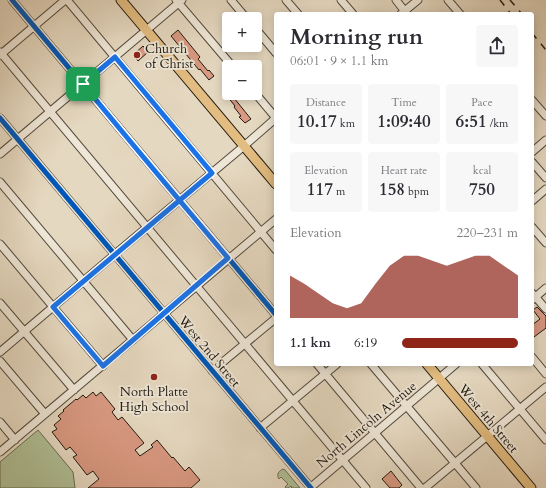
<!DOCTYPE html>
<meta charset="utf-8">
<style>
body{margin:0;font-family:Cardo,serif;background:#f7f7f7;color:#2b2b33;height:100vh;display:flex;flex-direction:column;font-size:15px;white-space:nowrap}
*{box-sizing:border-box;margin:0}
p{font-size:13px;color:#7c7c81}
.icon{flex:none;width:22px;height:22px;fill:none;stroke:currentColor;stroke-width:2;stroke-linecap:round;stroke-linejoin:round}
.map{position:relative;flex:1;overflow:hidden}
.sheet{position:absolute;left:274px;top:12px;width:260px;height:354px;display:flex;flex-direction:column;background:#fff;border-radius:4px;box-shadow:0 2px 10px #0003}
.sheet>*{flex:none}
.tools{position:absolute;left:222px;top:12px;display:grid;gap:8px}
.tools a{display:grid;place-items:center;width:40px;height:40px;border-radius:4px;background:#fff;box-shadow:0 2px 10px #0003;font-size:20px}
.pin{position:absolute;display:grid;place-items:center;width:34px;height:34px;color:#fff;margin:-17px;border-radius:8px;box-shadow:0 2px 6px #0006}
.round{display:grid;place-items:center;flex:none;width:42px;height:42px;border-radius:4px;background:#f7f7f7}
.summary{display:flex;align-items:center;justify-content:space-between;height:68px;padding:0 16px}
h1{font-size:22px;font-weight:700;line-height:30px}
.figures{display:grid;grid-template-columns:repeat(3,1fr);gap:6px;height:68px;padding:4px 16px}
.figures div{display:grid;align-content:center;border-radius:4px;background:#f7f7f7;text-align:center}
.figures b{font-size:17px;font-weight:700}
.figures small{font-size:11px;font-weight:400}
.figures p{font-size:11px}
.chart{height:112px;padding:8px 16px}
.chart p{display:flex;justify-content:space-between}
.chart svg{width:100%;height:72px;margin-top:4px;fill:#8f2418;opacity:.7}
ul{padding:0 16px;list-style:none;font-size:13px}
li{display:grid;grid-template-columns:64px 48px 1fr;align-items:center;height:30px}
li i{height:10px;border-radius:5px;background:#8f2418}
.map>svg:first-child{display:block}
.green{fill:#b0bf96;stroke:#686c54}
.building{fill:#d99982;stroke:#211a11}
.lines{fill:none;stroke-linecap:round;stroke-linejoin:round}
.minor-casing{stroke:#524a3d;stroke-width:9}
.major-casing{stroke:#211a11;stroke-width:11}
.minor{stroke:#eee6d6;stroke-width:7}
.major{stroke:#e2bc80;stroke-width:9}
.rail{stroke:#211a11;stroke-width:1.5;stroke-dasharray:7 7;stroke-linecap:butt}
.cycleway-casing{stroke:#eee6d6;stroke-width:8}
.cycleway{stroke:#0057b8;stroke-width:5}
.route-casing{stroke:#fff;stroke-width:8}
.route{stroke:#1a73e8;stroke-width:5}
.poi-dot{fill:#8f2418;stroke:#eee6d6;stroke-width:1.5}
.labels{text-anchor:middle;stroke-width:3.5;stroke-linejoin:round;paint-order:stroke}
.poi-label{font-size:13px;fill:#211a11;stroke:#eee6d6;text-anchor:start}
.street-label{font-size:13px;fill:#211a11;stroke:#eee6d6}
</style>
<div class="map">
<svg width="546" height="488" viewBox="0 0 546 488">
<rect width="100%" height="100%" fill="#e5d8c0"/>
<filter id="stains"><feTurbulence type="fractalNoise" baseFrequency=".005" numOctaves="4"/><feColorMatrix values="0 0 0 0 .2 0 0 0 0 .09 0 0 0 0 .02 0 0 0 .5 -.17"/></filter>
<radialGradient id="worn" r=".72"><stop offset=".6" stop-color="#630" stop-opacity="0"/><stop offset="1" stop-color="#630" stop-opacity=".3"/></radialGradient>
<path class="green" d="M38,430L73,472L75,488H0V462Z
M283,469L285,470L300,488H291L292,487L291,486L288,488H286L285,487L288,484L281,477L279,479C276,474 279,471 283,469Z"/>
<path class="building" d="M178,30L200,57L198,59L208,71L209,70L214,76L209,80L200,69L199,70L171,36Z
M143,46L148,52L138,61L133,55Z
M229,86V97L232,94L235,97L234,98L251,119L245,123L239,117L241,116L234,107L235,106L223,91Z
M537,307L546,316V328L534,337L532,334V325L540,319L533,310Z
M93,392L96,396L101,392L115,409L112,412L118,420L122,417L144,443L135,450L140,456L153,447L151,445L157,440L172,458L173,457L185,471L189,467L200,480L191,488H88L99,479L93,471L87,475L73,457L77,455L70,447L66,450L52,432L57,429L54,425L61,419L58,416L64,411L63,410L76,399L77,400L83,395L86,398Z
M391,471L402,485L399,488H390L382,479Z"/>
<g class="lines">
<g class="minor-casing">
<path id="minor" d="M12,0L276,315
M67,0L276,250
M176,0L233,67
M231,0L247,19
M286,0L298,14
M341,0L353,14
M396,0L407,14
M448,0L460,14
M401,14L418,0
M255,28L276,53
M0,52L366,488
M0,55L65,0
M255,93L276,118
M532,100L546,116
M0,118L311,488
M532,152L546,140
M0,154L182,0
M532,162L546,178
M0,182L133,340
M532,201L546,189
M532,227L546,243
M0,244L103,366
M532,293L546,309
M532,300L546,288
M0,303L74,390
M0,352L114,255L244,146L276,118
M532,357L546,374
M0,361L45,414
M317,364L421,488
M371,364L476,488
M482,364L546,440
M212,371L276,318
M0,422L15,440
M260,428L337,364
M0,452C92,374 184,296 276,219
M310,488L456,364
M425,488L546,387"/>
</g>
<g class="major-casing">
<path id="major" d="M121,0L276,184
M427,364L531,488"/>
</g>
<use href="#minor" class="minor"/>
<use href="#major" class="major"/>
<path class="rail" d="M500,0L511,14
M510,0L522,14
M532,33L546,50"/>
<g class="cycleway-casing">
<path id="cycleway" d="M12,0L276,315
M0,118L311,488"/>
</g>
<use href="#cycleway" class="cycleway"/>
</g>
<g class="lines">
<g class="route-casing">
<path id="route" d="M83,84C131,143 180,201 228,258L103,366L53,307C106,262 159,218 212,173L115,57L83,84"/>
</g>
<use href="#route" class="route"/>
</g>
<g class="poi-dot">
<circle cx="137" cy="55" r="4"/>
<circle cx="154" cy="377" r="4"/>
</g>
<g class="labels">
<g class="poi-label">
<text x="145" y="53">Church<tspan x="145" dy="15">of Christ</tspan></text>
<text x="154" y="396" text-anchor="middle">North Platte<tspan x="154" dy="15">High School</tspan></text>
</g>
<g class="street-label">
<text transform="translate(210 351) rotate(50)" y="5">West 2nd Street</text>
<text transform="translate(489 418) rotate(50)" y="5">West 4th Street</text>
<text transform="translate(366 424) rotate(-40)" y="5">North Lincoln Avenue</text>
</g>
</g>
<rect width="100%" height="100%" filter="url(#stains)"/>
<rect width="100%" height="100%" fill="url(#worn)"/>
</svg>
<div class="tools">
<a>+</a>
<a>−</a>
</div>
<div class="pin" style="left:83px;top:84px;background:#1e9e55"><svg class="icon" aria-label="arrive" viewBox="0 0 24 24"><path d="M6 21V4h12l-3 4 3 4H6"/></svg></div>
<section class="sheet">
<div class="summary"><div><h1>Morning run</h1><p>06:01 · 9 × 1.1 km</p></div><a class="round"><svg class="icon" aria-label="share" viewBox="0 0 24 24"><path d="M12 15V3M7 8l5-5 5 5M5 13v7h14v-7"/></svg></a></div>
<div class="figures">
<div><p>Distance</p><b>10.17<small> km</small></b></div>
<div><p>Time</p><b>1:09:40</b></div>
<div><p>Pace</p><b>6:51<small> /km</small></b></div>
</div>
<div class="figures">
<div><p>Elevation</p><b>117<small> m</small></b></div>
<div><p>Heart rate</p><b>158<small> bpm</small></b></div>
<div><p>kcal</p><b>750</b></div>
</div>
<div class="chart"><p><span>Elevation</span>220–231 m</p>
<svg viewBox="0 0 160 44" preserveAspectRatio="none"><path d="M0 44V18L10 23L20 29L30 35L40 38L50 35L60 23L70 12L80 6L90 6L100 9L110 12L120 9L130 6L140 6L150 12L160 18V44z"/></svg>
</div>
<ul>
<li><b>1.1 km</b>6:19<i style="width:100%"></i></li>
</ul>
</section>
</div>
